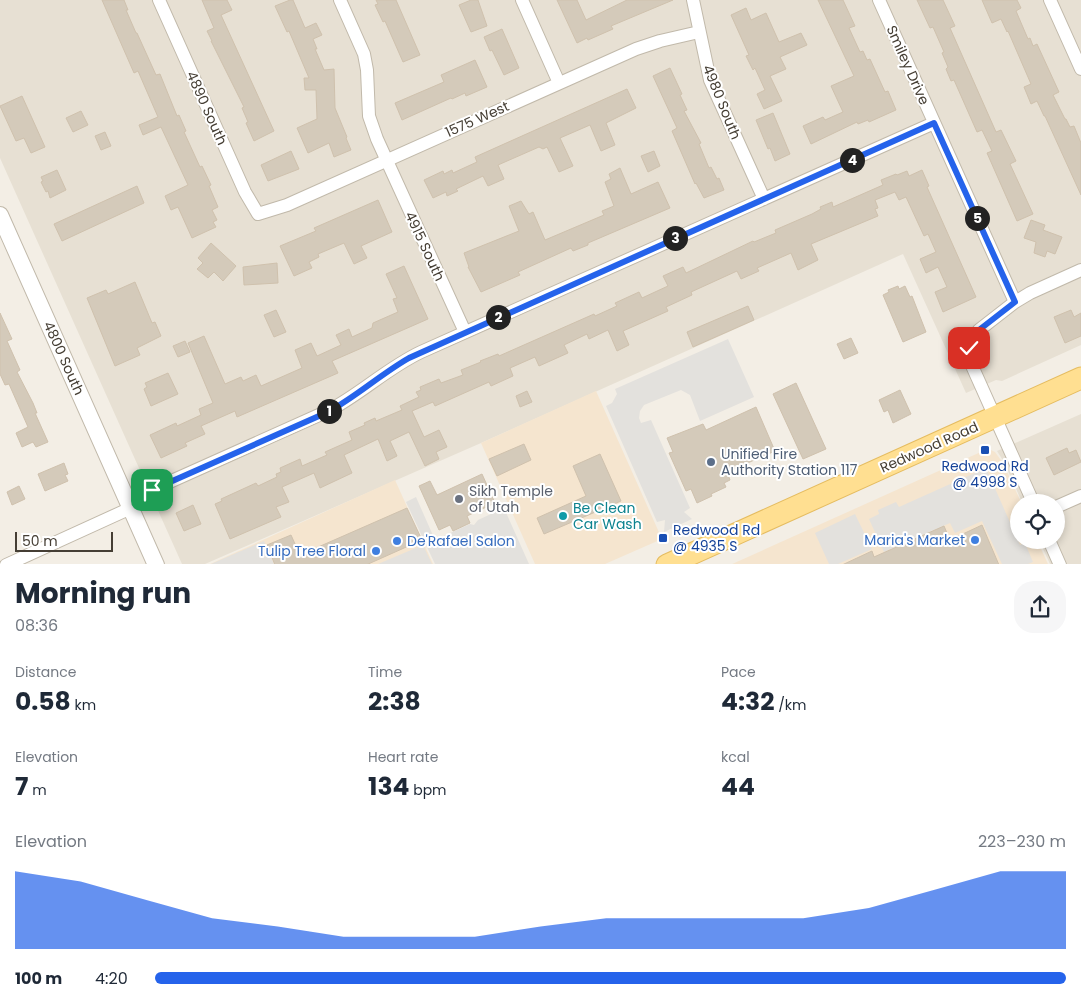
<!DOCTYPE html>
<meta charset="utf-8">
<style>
body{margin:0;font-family:Poppins,sans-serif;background:#f6f6f7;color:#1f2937;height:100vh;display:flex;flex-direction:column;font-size:19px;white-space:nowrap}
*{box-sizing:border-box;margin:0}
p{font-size:16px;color:#747a83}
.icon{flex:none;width:28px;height:28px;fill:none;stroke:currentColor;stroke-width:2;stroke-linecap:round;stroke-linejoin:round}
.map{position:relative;height:564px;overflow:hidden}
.details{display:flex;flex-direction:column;background:#fff;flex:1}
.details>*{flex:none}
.tools{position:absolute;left:1010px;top:494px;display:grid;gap:10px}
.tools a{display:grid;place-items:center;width:55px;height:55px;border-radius:50%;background:#fff;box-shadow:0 2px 8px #0003;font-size:25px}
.scale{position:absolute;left:15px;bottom:12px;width:98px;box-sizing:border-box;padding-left:5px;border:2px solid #453e34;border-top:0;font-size:14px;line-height:18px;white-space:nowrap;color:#453e34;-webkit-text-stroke:4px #fff;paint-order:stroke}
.pin{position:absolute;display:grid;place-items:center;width:42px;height:42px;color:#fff;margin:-21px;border-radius:10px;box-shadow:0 2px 8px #0006}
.km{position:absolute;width:25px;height:25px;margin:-12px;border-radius:50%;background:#222;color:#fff;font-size:14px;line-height:25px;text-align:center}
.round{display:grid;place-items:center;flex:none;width:52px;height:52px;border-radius:20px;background:#f6f6f7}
.overview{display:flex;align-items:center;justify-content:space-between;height:85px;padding:0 15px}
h1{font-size:28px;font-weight:700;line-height:38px}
.metrics{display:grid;grid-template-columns:repeat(3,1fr);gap:8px;height:85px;padding:5px 15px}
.metrics div{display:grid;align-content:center}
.metrics b{font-size:25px;font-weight:700}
.metrics small{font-size:14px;font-weight:400}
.metrics p{font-size:14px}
.chart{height:140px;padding:10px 15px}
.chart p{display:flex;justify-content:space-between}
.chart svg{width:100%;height:90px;margin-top:5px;fill:#2563eb;opacity:.7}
ul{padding:0 15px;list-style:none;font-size:16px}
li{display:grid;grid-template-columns:80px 60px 1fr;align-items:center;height:38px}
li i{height:12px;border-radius:6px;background:#2563eb}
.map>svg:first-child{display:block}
.residential{fill:#e7e0d3}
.commercial{fill:#f5e5cf}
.parking{fill:#e3e1dd}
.building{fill:#d4caba;stroke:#cfc1ad}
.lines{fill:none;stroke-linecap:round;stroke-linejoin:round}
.minor-casing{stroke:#c1b9aa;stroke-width:14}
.tertiary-casing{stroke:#c1b9aa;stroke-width:18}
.primary-casing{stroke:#e5bc60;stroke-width:23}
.minor{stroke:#fff;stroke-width:12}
.tertiary{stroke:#fff;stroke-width:16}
.primary{stroke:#ffdf91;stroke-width:21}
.route-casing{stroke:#fff;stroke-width:10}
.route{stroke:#2563eb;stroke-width:6}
.transit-dot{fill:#1a4fb4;stroke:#fff;stroke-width:2}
.service-dot{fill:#5c6f8a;stroke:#fff;stroke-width:2}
.worship-dot{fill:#6b7280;stroke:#fff;stroke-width:2}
.culture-dot{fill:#0f9aa8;stroke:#fff;stroke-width:2}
.shop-dot{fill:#3f7fe0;stroke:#fff;stroke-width:2}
.labels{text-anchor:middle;stroke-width:4;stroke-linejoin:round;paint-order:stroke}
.street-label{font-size:14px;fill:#453e34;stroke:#fff}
.service-label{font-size:14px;fill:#4e5e75;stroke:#fff;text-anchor:start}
.transit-label{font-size:14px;fill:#164399;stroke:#fff}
.worship-label{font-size:14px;fill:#5b616d;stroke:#fff;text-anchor:start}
.culture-label{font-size:14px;fill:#0d838f;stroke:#fff;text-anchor:start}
.shop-label{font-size:14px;fill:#366cbe;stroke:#fff;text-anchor:end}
</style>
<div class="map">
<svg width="1081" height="565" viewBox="0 0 1081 565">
<rect width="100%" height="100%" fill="#f3eee5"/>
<path class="residential" d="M0,0H1081V345L1002,381L996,380L966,393L903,254L481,443L205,564H182L0,158Z
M1081,414V564H1050L1039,540H1056V502H1022L1004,462L997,451Z"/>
<path class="commercial" d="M596,391L662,539L605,564H535L481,443Z
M991,450L995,452L1003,463L1021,502H1019V540H1037L1048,564L730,565L983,451Z
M395,480L433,564L208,565Z"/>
<path class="parking" d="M728,339L754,397L700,421L690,395L681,390L644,405L640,411L639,418L641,423L651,420L690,508L684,512L692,519L664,532L665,520L657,522L606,406L612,403L617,394L615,389Z
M986,468L1020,545L1025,543L1033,562L1028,564H1002L982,521L955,533L950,523L884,552L869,519L879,514L878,510L896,502L899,507Z
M416,497L435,540L470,524L474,525L478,520L504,508L529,564H435L406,502Z
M855,514L872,549L838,564H829L815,533Z
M264,541L274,564H211Z
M423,545L432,564H378Z"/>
<path class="building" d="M102,0H124L128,10H126L136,33H137L156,75L160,74L177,116L179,115L186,131L184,132L200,167L202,166L211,185L209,186L218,207L212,210L217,220L213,222L216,227L192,238L178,207L171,210L165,196L188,185L161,127L143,135L139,125L158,117L138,71L134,73Z
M202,0H227L232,10L221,15L274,131L254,141L246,123L248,122L242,108L244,107L211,41H212L207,31L214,28Z
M290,0H293L305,28L316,23L322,35L313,39L317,49H315L324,70L334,69L335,108L347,137L346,138L351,150L334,157L329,143L308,153L297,128L317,119L316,90H305L304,78H309L289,31L287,32L275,6Z
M376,0H396L420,55L403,62L385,21L383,22L375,5L378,4Z
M471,0H478L487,26L471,32L459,5Z
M557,0H577L586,20L627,0H673L611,26L613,29L588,40L587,38L577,43Z
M818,0H843L855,26L849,28L860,52L863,51L867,60L870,59L885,92L888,91L896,110L869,122L868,120L858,124L857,122L811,144L803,126L823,117L825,120L843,112L831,86L854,76Z
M917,0H943L955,26L950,28L996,132L1001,130L1016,161L1010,164L1033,214L1017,221L987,153L992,151L982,130L977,132L954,80L951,81L946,69L948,67L942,53L944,52L933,27L930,28Z
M982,0H1017L1021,8L1016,11L1028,39L1030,38L1033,46L1037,44L1059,92L1053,95L1065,119H1066L1070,127L1074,126L1081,143V195L1045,116H1044L1037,101L1031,104L1024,87L1031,84L1008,31L1007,32L1001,19L992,23Z
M746,8L751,20L766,13L779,42L801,33L807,45L780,57L786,69L770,76L782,101L764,109L757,94L765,90L755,68L753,70L746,56L749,55L731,15Z
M502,29L519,68L504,75L492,50L490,51L484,37Z
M475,60L487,87L466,96L465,93L452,99L451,98L402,120L395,103L444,82L441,75Z
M670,68L682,94L680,95L687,110L684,111L701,143L699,144L709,168L711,167L717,179L719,178L724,190L704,198L696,183L695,184L672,131L677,128L653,76Z
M627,89L636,108L606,123L615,145L601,151L590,125L560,138L573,166L559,172L547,147L543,149L539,147L498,165L504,179L488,186L483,176L456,189L458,191L447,196L446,192L433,198L424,180L443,171L444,174L452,170L453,173L477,162L475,157Z
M22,96L45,147L31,153L24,138L16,141L0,106Z
M81,111L88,125L73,132L66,118Z
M773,113L790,154L775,161L770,148L768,149L756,120Z
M105,132L111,146L101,150L95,136Z
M291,151L299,169L268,181L261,165Z
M654,151L660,166L648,172L641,156Z
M620,168L631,194L658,182L670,208L588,243V245L573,251L571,248L518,272L520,275L481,292L468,267H469L464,253L519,231L509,206L521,201L529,214L533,212L545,240L604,215L602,211L614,206L605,182L611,179L609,174Z
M57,170L66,190L50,198L48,191L46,192L41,182L43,181L41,177Z
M922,170L929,186L927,187L976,297L943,312L935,292L947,287L938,267L926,273L920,259L936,252L928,234L924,236L906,197L899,200L895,192L875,200L878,208L875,209L878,216L811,244L818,260L798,270L791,253L757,268L759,271L741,279L737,271L691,292L692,295L666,307L668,311L623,331L629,345L617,351L608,330L589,339L587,334L564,345L568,353L539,366L535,357L510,368L513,376L491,386L489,382L435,406L433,402L412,411L424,437L439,430L447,447L436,452L439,459L425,466L409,432L390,441L397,456L387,461L378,439L344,455L352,473L320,488L314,473L282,487L289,502L276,507L281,517L230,539L215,504L222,501L221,499L256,483L258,486L277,477L276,474L281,472L280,468L300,459L302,466L327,455L325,452L352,440L349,432L365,425L364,423L375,418L376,421L402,410L400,406L419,397L416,392L421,390L420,387L439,379L441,383L463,375L461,370L481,362L480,361L498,354L499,356L594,314L595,316L617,306L615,303L639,292L642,298L668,286L663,276L683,267L686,273L753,241L754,242L776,233L775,230L812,214L821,209L820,207L832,202L833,207L883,185L881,180L896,174L897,175L907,171L909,176Z
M137,186L144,203L62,241L54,224Z
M378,200L392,232L361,246L367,258L354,264L344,243L318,254L319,257L309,262L312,268L294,276L280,246L316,231L314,228Z
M1031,220L1045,225L1043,230L1062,237L1055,254L1047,251L1045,257L1034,253L1036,242L1024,238Z
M211,243L236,266L223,281L214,272L208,278L197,269L203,263L198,258Z
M277,263L278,283L244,285L243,267Z
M404,266L428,319L332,361L338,373L237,417L235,411L201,426L205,434L185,443L187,446L161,458L150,435L176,423L177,426L201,415L199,409L213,403L188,343L204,336L225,384L241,377L243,381L256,375L261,386L302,368L295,350L311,343L317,356L341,345L336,335L349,329L352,337L372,328L373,323L398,312L393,299L397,298L386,274Z
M135,282L152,323L155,322L161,336L137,348L140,355L115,366L87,298L106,290L108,294Z
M898,286L899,289L905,286L910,297L912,296L926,332L903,342L883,295L889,292L888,290Z
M748,306L754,320L693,347L687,332Z
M276,310L286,332L274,337L264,315Z
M1071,310L1074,317L1081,313V336L1065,343L1054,317Z
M0,313L12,339L7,341L20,370L17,372L33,403L37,413H35L48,442L36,447L33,442L22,447L16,433L28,427L9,384L5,385L0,374Z
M851,338L858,353L844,359L837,344Z
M185,341L190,352L178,357L173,346Z
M168,373L178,394L151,406L144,389L147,387L145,383Z
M796,383L826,449L803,459L773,394Z
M900,390L911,414L893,423L888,410L884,412L879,400Z
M527,391L532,402L520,407L516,396Z
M756,407L775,451L727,472L730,480L724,483L726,487L711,494L712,496L697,503L691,489L686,491L669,453L673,452L667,438L703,424L706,430Z
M524,444L531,460L497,476L489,459Z
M1067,448L1069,453L1076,450L1081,462L1054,475L1046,458Z
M600,454L621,501L544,534L537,518L586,496L573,466Z
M64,463L68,474L65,475L68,481L45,491L38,474Z
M482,474L495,503L467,516L470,523L453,531L450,525L439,530L419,486L430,481L437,495Z
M19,486L25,499L12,505L7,492Z
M193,505L201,524L184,531L176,513Z
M407,508L422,540L366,565H275L267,545L291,535L300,555Z
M982,525L999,565H842L872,551L874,557L944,526L950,540Z"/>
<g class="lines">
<g class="minor-casing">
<path id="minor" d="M159,0L245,192L258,214L287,205L636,49L660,41L699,32
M340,0L364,54L367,70L369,116L377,139L465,332
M522,0L559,83
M693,0L710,80L764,199
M879,0L1015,302
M1050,0L1081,69
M127,501L328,411C361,394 387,368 421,352L934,123
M1033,502L973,368C967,353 968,342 979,330L1015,302L1030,293L1081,270
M1056,507L1081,496
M1049,540L1060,565
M6,565L131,508"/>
</g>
<g class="tertiary-casing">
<path id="tertiary" d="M0,215L156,565"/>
</g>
<g class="primary-casing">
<path id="primary" d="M667,565L1081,378"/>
</g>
<use href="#minor" class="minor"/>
<use href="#tertiary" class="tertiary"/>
<use href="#primary" class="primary"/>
</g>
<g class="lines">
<g class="route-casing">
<path id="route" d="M152,490L328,412C357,396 381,374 409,358L934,123L1015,302L979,330L974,335L969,348"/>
</g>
<use href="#route" class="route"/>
</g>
<g class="transit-dot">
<rect x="980" y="445" width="10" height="10" rx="2.5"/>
<rect x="658" y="533" width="10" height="10" rx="2.5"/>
</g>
<circle class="service-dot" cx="711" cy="462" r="5"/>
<circle class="worship-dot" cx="459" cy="499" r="5"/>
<circle class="culture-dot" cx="563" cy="516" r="5"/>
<g class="shop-dot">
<circle cx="975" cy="540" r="5"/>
<circle cx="397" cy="541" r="5"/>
<circle cx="376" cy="551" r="5"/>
</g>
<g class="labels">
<g class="street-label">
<text transform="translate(908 65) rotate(66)" y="5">Smiley Drive</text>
<text transform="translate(722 102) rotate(68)" y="5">4980 South</text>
<text transform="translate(207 108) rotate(66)" y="5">4890 South</text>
<text transform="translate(477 119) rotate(-24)" y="5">1575 West</text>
<text transform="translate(425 246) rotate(65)" y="5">4915 South</text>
<text transform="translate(64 358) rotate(66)" y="5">4800 South</text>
<text transform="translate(929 447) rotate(-24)" y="5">Redwood Road</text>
</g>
<g class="service-label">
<text x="721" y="459">Unified Fire<tspan x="721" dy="16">Authority Station 117</tspan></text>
</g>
<g class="transit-label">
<text x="985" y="471">Redwood Rd<tspan x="985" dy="16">@ 4998 S</tspan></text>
<text x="673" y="535" text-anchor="start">Redwood Rd<tspan x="673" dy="16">@ 4935 S</tspan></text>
</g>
<g class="worship-label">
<text x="469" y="496">Sikh Temple<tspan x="469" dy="16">of Utah</tspan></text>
</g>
<g class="culture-label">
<text x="573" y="513">Be Clean<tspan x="573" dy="16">Car Wash</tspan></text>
</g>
<g class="shop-label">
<text x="965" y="545">Maria's Market</text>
<text x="407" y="546" text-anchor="start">De'Rafael Salon</text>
<text x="366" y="556">Tulip Tree Floral</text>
</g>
</g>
</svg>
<div class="tools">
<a><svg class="icon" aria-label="locate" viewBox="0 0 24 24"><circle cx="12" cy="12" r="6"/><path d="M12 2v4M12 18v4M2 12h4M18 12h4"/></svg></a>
</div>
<div class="scale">50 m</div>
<div class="pin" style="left:152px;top:490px;background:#1e9e55"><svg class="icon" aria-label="arrive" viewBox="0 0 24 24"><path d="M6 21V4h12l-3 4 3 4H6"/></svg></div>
<div class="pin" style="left:969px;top:348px;background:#d93025"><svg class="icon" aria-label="check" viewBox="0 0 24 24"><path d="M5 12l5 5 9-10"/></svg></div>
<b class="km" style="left:329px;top:411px">1</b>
<b class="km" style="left:498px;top:317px">2</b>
<b class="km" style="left:675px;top:238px">3</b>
<b class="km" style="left:852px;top:160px">4</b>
<b class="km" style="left:977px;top:218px">5</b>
</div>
<section class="details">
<div class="overview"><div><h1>Morning run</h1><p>08:36</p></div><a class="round"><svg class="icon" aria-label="share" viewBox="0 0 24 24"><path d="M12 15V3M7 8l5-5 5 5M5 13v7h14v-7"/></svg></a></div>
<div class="metrics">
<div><p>Distance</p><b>0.58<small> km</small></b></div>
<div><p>Time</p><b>2:38</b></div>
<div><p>Pace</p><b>4:32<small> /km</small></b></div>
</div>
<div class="metrics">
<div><p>Elevation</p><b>7<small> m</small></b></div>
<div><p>Heart rate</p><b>134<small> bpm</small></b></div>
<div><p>kcal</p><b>44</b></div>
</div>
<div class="chart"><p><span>Elevation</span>223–230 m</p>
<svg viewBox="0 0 160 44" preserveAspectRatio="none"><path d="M0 44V6L10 11L20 20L30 29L40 33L50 38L60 38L70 38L80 33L90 29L100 29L110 29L120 29L130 24L140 15L150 6L160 6V44z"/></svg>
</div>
<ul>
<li><b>100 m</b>4:20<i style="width:100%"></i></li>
</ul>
</section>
